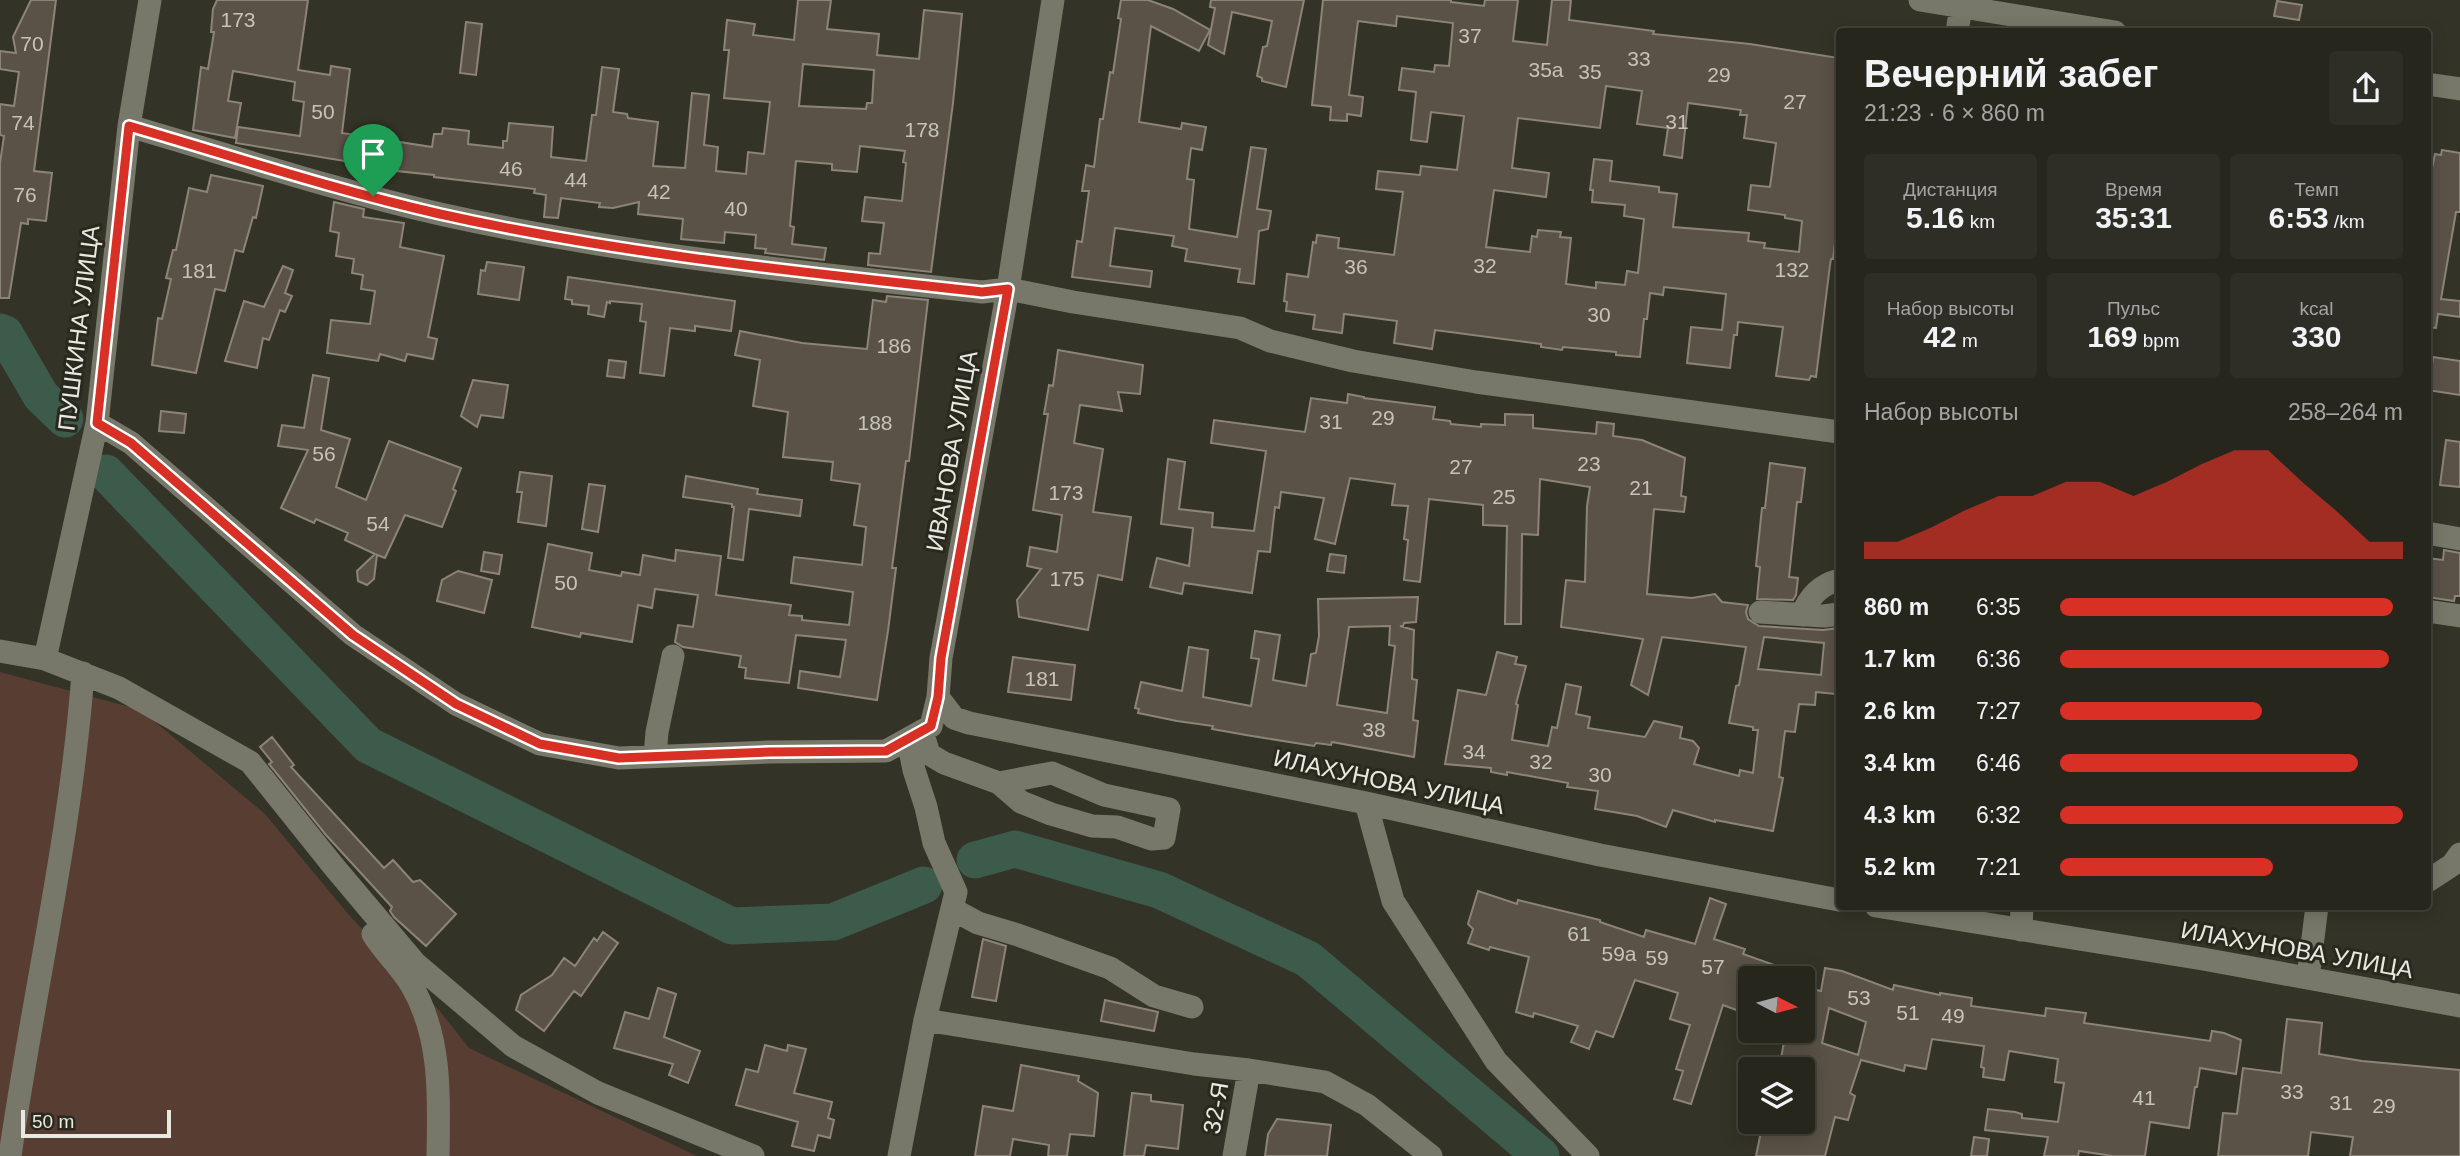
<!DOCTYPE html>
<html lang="ru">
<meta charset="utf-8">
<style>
body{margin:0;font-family:Helvetica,sans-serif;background:#2e2e26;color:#f1f3f6;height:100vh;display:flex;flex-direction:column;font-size:26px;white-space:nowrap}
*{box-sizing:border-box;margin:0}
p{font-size:23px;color:#a4a5a4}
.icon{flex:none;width:38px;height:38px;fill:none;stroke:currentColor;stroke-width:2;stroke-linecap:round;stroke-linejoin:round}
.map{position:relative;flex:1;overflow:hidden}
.sheet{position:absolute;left:1836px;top:28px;width:595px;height:882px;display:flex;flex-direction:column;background:#26261d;border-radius:7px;box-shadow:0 4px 18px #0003,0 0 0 2px #42433b}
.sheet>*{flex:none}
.needle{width:46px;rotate:96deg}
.controls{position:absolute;left:1738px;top:966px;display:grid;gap:14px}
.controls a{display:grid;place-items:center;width:77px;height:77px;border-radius:7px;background:#26261d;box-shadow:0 4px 18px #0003,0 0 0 2px #42433b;font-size:35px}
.scale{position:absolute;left:21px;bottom:18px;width:150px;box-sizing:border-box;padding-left:7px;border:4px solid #e9e9e1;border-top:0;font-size:19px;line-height:24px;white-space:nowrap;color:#e9e9e1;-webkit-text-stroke:5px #29291d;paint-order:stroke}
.pin{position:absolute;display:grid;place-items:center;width:60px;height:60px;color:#fff;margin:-72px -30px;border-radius:50% 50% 50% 0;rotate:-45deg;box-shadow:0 0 7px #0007}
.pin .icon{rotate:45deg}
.round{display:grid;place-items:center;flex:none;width:74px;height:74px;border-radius:7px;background:#2e2e26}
.head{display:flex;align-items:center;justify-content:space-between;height:119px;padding:0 28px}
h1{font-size:38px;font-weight:600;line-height:52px}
.figures{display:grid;grid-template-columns:repeat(3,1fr);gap:10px;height:119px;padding:7px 28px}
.figures div{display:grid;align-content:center;border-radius:7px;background:#2e2e26;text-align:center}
.figures b{font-size:30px;font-weight:600}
.figures small{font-size:19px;font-weight:400}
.figures p{font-size:19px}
.chart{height:196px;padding:14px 28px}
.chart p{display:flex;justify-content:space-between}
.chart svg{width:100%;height:126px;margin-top:7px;fill:#d93025;opacity:.7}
ul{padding:0 28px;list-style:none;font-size:23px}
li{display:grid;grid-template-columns:112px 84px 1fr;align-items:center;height:52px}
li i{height:18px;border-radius:9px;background:#d93025}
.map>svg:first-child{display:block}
.green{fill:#583e32}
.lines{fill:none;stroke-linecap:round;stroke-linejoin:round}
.river{stroke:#3c5b4b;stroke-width:37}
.building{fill:#5a5247;stroke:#8c8478;stroke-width:2;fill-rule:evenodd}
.minor{stroke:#78786a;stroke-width:23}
.route-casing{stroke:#fff;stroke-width:14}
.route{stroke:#d93025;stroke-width:9}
.labels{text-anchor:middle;stroke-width:6;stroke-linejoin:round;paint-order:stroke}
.number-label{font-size:21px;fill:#c5c3ba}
.street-label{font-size:24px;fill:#e9e9e1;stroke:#29291d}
</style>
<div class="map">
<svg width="2460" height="1156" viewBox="0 0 2460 1156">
<rect width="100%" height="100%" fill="#333327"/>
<path class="green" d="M0,672L141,710L265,814L349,915L439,1010L469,1048L697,1156H0Z"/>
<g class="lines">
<path class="river" d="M0,332L5,334L41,396L65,419
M106,473L368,745L732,926L833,922L924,885
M975,860L1015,849L1159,890L1308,959L1541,1156"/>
</g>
<path class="building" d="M31,0H56L34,171L52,173L46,221L28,219V224L21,223L9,298H0V163L4,136L0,135V104L14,106L19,72L0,69V51L16,53L13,37Z
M217,0H308L298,70L330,75L331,66L350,69L342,133L432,147L434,134H442L443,128L469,131L468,144L503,148V141H507L509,123L553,127L551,157L586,161L592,115H596L602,67L619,69L613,112L627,114L628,118L658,122L653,166L685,168L692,93L709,95L704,145L718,147L716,171L746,174L748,152L764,154L770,102L724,98L729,50H724L727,20L755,24L753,35L794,40L798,0H831L827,29L879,34L877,55L919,59L924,10L962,14L953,103L931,272L868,265L869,253L880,254L884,223L862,221L865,197L902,201L906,163L903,162L905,151L860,146L857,172L832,170V164L796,161L790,226L794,227L792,244L826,248L824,260L765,253L766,249L755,248L756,235L725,232L724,243L681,239L683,219L638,214L639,202L613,208L599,207L600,203L561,198L558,218L544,217L546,195L534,193L535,189L434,177V175L387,170V168L236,143L238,127L300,136L304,102L293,100L295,82L233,71L228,101L241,103L235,138L193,130L201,67L208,69L214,32H211L213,9ZM803,64L874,70L872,103H867L866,109L799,106Z
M1121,0H1148L1173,9L1210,30L1199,51L1151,26L1139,122L1181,129L1182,123L1206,127L1202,150L1191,148L1187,179L1194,180L1189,229L1237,237L1251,147L1266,149L1257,209L1271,211L1268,229L1259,231L1254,284L1238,282L1240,269L1185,261L1187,249L1172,246L1174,236L1115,228L1110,266L1152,271L1150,287L1072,277L1077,241L1082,242L1089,191H1082L1086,165L1094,167L1100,119H1103L1110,72L1113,73L1121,19L1118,18Z
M1211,0H1304L1286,87L1262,81V78L1257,76L1263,47L1267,46L1272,21L1232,12L1224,54L1208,45L1215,8L1210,7Z
M1323,0H1451V2L1484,6L1485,0H1518L1513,41L1547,45L1552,0H1571L1569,20L1654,31L1653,34L1750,44L1839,58V212L1833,259H1831L1830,265L1816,377L1811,376L1809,380L1776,376L1783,327L1738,322L1737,335H1734L1730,368L1687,363L1691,327L1722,330L1726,294L1664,287L1663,295L1650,293L1647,319H1644L1640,357L1616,355V352L1563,347L1562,350L1541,347V344L1435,330L1432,349L1394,343L1397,321L1344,314L1342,333L1313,329L1315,315L1286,311L1287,302L1284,301L1287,274L1308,277L1313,242L1316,243L1317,235L1339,238L1338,248L1394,255L1403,192L1376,189L1378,171L1420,175L1421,166L1457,170L1464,116L1431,112L1427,142L1411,140L1416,92L1399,90L1402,68L1434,72L1435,65L1449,66L1453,23L1397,16L1396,26L1358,21L1349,95L1363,97L1361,116L1347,114V121L1330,120L1331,107L1312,105ZM1606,86L1642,91L1637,124L1668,128L1664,155L1682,158L1688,103L1741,110L1740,115H1747L1744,138L1776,143L1770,187L1751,185L1748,210L1785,215V218L1802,221L1799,252L1764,248L1765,243L1748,241L1749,233L1673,227L1677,194L1659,192V187L1610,181L1612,161L1594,159L1590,190H1593L1592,202L1625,205L1624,216L1644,219L1638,273L1627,271L1625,285L1596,282V288L1566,284L1571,238L1560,237L1561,232L1538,230L1537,237L1532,236L1530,252L1486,247L1494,190L1546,197L1549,173L1512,168L1518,118L1600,128Z
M2277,1L2302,5L2299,20L2274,16Z
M466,22L482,24L476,75L460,73Z
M2442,150L2460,153V212H2456L2441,299L2460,301V317L2438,314L2436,328L2427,327V226L2431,207L2427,206V192L2435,154L2441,155Z
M211,175L263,186L256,218L253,217L243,252L235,250L225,291L215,289L196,373L152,365L158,318L162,319L171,279L166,278L173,250H176L189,188L207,192Z
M334,202L364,209L363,217L404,223L400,247L444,256L428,337L437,339L433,359L407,354L405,361L380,354L378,361L327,353L331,320L370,324L375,291L361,289L363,275L352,273L354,259L336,256L339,233L330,231Z
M487,262L524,267L519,300L478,294L481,270L485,271Z
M283,266L293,270L285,293L292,296L285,312L280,310L269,340L263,338L257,368L225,361L244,301L264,307Z
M568,277L735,301L731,331L695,326V331L670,328L664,376L640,373L646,322L640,321L642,304L610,301V303L607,302L604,317L588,314L589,306L572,304V300L565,299Z
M887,296L928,300L909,461H906L892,568H896L888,631L877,700L798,688L800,671L840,677L846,640L796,635L789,683L745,678L746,668L739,667L741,656L683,647L675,642L678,625L693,627L698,595L655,589L652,608L638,605L632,642L581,633L580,637L532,627L548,544L592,553L589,570L621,576L622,572L640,575L643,555L675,561L676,550L721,556L716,595L791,605L789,615L802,616V620L849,625L853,592L791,583L794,557L862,565L866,527L854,525L860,484L831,480L833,462L783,457L788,412L753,406L760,360L735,355L740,331L802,343L867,349L873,300L886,302Z
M1058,350L1143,365L1140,394L1118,392L1122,411L1080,405L1074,443L1103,449L1093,512L1131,517L1122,580L1098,575L1088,630L1019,617L1017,600L1041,569L1027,566L1030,547L1057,552L1062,515L1033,510L1048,414H1044L1049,385L1053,386Z
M2433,357L2460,361V395L2427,390V364L2432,365Z
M609,360L626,362L624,378L607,376Z
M313,375L329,378L321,430L350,439L336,487L366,500L389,441L461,468L453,489L456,491L442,527L405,515L385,558L377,555L374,579L367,585L358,581L357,571L375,554L345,540L348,533L316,519L314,523L281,508L308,450L278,446L282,425L304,428Z
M473,380L508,385L503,418L481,415L477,427L461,416Z
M1348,394L1364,397V398L1435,407L1433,419L1450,421L1451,424L1481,427V424L1505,425V414L1533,415V428L1596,434L1597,422L1614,424L1613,436L1642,440L1685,458L1681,496L1686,497L1684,512L1654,509L1647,594L1692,598L1715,594L1722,602L1748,605L1746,612L1748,619L1759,626L1823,630L1839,628V660L1835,694L1816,692L1815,705L1799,704L1795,732L1785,731L1779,777L1783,778L1773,831L1715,820V822L1673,810L1666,827L1637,816L1595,809L1598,791L1567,787L1568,783L1507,772V775L1491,772V768L1445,764L1458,690L1486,695L1497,652L1517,657L1515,664L1526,666L1516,704L1518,705L1512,740L1548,746L1552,727L1557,728L1566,684L1581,687L1576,714L1590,717L1588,728L1645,737L1654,721L1682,727L1680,738L1693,741L1699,748L1694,764L1739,776L1740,770L1753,773L1758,730H1753V727L1729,723L1736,686L1739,685L1746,647L1662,637L1648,695L1631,685L1643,639L1561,627L1566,580L1585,582L1587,506L1590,487L1540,479L1538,535L1522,534L1521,624H1505L1507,526L1483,525V505L1429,499L1420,582L1404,580L1408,540L1404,539L1408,506L1392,505L1395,484L1350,478L1335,544L1315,539L1324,498L1281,492L1279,508L1275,507L1270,552L1258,551L1252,593L1184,583L1182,594L1150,587L1157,558L1189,566L1193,528L1161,524L1168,459L1185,462L1179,509L1213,513L1212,527L1254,531L1266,451L1211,443L1214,420L1305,432L1311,398L1347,403ZM1764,637L1824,643L1821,675L1758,669Z
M161,411L186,414L184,433L159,431Z
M2446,440L2460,442V487L2440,485Z
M1770,463L1805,468L1801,502H1797L1789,577L1798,578L1796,595L1793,600L1757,599L1760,567L1756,566L1762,508H1765Z
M520,472L552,476L546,526L518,522L522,492H517Z
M686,476L758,489L757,494L802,500L800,516L749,509L743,560L728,558L734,507H732V504L683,497Z
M589,484L605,486L598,532L582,529Z
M2444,550L2460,553V596H2455L2454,601L2427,597V558L2443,560Z
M484,552L502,555L499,574L481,571Z
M1330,554L1346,556L1344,573L1327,571Z
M458,571L492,580L484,613L437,601L442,580Z
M1418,597L1416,622L1404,623L1403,626H1400L1414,630L1412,679L1417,680L1413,720L1418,721L1414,757L1332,742L1331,745L1316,743L1314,746L1246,735L1212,729L1213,726L1177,721L1138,713L1139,709L1135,708L1141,682L1182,691L1189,647L1208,650L1203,697L1251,706L1259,659L1251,658L1255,631L1280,635L1273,680L1306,686L1311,654L1316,653L1319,636L1318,599ZM1390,626L1389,645L1395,646L1387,713L1337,705L1349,627Z
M1013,657L1075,665L1071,700L1008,692Z
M272,737L294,765L291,767L384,868L393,860L413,882L420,880L456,914L426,946L394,917L390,911L392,907L326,835L269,764L272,762L260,747Z
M1478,891L1517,904L1518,900L1600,920V922L1644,937L1646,930L1695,944L1710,898L1726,904L1714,939L1745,949L1743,954L1805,976V978H1750V1015L1723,1005L1691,1104L1674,1099L1683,1071L1676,1069L1690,1025L1670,1019L1678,993L1635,980L1613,1037L1596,1031L1589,1049L1571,1042L1578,1026L1534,1013L1533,1017L1516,1012L1529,957L1490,947L1489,950L1468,943L1473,929L1468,924Z
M603,932L618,943L581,996L574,991L544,1031L516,1010L521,995L552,975L564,958L575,966L594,938L597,941Z
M983,939L1006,946L996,1001L972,997Z
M1825,968L1842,971L1893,990L1894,985L1940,995V993L1972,998L1971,1006L2045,1016L2046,1008L2086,1013L2084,1023L2210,1041L2212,1031L2224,1033L2241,1040L2236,1074L2200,1068L2197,1087H2195L2189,1128L2150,1122L2145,1156H2113L2079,1151L2078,1156H2044L2048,1137L1985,1130L1988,1109L2015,1112L2022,1114V1118L2058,1122L2064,1083L2055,1082L2058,1059L2009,1051L2004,1080L1983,1077L1984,1068L1981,1067L1984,1046L1932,1039L1926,1069L1905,1065L1904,1071L1861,1060L1850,1093L1855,1096L1848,1120L1835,1117L1825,1156H1756L1763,1122H1802V1069H1779L1786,1031H1802V1003L1806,988L1821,991ZM1829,1008L1866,1022L1858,1055L1822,1043Z
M658,988L676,994L664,1037L700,1051L688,1083L669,1075L673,1064L614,1048L625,1012L649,1019Z
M1105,1000L1158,1012L1154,1031L1101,1021Z
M2287,1019L2322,1023L2319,1054L2362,1061L2460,1070V1156H2350L2353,1137L2311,1132L2308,1156H2218L2223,1113L2237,1114L2243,1068L2281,1073Z
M765,1045L787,1051L788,1045L806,1049L794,1093L832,1102L828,1118L834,1120L830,1138L818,1135L814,1151L792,1146L798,1122L736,1105L746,1069L758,1072Z
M1021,1065L1079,1076L1078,1081L1098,1093L1094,1136L1070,1134L1067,1156H1048L1049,1145L1013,1139L1010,1156H975L983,1106L1013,1111Z
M1132,1093L1151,1095V1101L1183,1105L1178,1149L1146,1145L1144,1156H1124Z
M1277,1119L1331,1125L1327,1156H1265L1268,1134Z
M1974,1137L1989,1139L1987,1156H1971Z"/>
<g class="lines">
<path class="minor" d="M1920,0L2115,32
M1957,32L1962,0
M2427,84L2460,89
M129,126C232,156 335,190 440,214C619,254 800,272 982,292L1008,289L1073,302L1240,328L1270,341L1353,361L1476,382L1839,432
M97,423L131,443L353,635L456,704L540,744L619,758L769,752L886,751L931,726L938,697L941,658L1008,289L1053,0
M2427,533L2460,539
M2427,611L2460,616
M1760,612L1824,616L1839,614
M1802,615C1809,596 1820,585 1839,580
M0,651L45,659L119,688L250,762L335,868L415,963L513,1046L598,1093L753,1156
M45,659L97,423L129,126L150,0
M938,697L954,718L969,723L1366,803L1600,855L1839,900
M922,731L929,754L944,763L999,783L1021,802L1051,814L1092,826L1117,827L1152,839L1164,838L1169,809L1104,795L1052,773L999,783
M655,756L657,732L673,656
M1366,803L1393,901L1496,1061L1588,1156
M2427,879L2429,880L2452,865L2460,854
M1876,906L2203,959L2460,1006
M952,909L978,923L1018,935L1110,968L1154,996L1192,1007
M2021,930L2022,906
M373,934C384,952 401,967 412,986C442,1038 439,1099 438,1156
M2308,978L2317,906
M925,1020L1194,1064L1249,1070L1325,1082L1367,1105L1431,1156
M10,1156C33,995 71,835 83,673
M899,1156L925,1020L956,892L934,843L926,807L914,770L908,740
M1234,1156L1249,1070"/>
</g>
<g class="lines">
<g class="route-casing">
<path id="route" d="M129,126C232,156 335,190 440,214C619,254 800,272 982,292L1008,289L941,658L938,697L931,726L886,751L769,752L619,758L540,744L456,704L353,635L131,443L97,423Z"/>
</g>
<use href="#route" class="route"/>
</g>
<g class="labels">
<g class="number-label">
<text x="238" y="27">173</text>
<text x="1470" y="43">37</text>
<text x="32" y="51">70</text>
<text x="1639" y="66">33</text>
<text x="1546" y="77">35а</text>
<text x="1590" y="79">35</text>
<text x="1719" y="82">29</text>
<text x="1795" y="109">27</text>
<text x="323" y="119">50</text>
<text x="1677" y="129">31</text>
<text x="23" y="130">74</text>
<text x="922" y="137">178</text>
<text x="511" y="176">46</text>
<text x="576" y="187">44</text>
<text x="659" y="199">42</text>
<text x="25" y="202">76</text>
<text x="736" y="216">40</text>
<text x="1485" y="273">32</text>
<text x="1356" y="274">36</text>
<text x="1792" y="277">132</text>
<text x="199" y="278">181</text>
<text x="1599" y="322">30</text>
<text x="894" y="353">186</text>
<text x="1383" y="425">29</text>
<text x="1331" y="429">31</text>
<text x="875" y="430">188</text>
<text x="324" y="461">56</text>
<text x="1589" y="471">23</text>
<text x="1461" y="474">27</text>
<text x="1641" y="495">21</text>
<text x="1066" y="500">173</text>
<text x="1504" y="504">25</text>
<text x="378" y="531">54</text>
<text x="1067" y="586">175</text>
<text x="566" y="590">50</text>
<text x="1042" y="686">181</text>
<text x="1374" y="737">38</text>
<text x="1474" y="759">34</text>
<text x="1541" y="769">32</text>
<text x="1600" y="782">30</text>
<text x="1579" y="941">61</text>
<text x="1619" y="961">59а</text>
<text x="1657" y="965">59</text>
<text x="1713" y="974">57</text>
<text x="1859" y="1005">53</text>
<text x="1908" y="1020">51</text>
<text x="1953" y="1023">49</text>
<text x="2292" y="1099">33</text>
<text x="2144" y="1105">41</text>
<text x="2341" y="1110">31</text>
<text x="2384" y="1113">29</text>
</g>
<g class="street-label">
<text transform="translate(79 328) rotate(-83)" y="8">ПУШКИНА УЛИЦА</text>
<text transform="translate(952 451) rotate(-80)" y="8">ИВАНОВА УЛИЦА</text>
<text transform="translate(1389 782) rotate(12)" y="8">ИЛАХУНОВА УЛИЦА</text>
<text transform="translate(2297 950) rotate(10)" y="8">ИЛАХУНОВА УЛИЦА</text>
<text transform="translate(1216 1108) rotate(-80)" y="8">32-Я</text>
</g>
</g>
</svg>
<div class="controls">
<a><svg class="needle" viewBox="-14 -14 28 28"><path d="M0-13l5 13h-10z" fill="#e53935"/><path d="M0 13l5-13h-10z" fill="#a4a5a4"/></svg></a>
<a><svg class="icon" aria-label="layers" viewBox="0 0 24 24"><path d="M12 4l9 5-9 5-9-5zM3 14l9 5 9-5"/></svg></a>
</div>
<div class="scale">50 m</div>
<div class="pin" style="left:373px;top:196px;background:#1e9e55"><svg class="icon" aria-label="arrive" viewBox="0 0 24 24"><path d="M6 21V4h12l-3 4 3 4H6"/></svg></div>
<section class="sheet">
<div class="head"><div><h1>Вечерний забег</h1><p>21:23 · 6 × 860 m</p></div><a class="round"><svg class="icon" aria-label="share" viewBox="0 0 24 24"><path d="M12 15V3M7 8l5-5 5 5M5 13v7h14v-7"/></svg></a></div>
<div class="figures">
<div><p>Дистанция</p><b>5.16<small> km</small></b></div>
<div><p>Время</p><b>35:31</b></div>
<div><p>Темп</p><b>6:53<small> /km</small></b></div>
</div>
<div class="figures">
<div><p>Набор высоты</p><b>42<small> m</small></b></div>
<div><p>Пульс</p><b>169<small> bpm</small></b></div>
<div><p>kcal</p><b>330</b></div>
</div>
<div class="chart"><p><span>Набор высоты</span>258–264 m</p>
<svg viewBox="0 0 160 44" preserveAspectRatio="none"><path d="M0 44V38L10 38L20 33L30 27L40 22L50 22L60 17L70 17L80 22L90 17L100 11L110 6L120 6L130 17L140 27L150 38L160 38V44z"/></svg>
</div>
<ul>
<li><b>860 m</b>6:35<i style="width:97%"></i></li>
<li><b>1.7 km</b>6:36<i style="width:96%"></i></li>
<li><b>2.6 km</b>7:27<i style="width:59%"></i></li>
<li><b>3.4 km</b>6:46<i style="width:87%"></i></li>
<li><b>4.3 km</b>6:32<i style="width:100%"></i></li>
<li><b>5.2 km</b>7:21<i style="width:62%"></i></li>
</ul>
</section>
</div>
